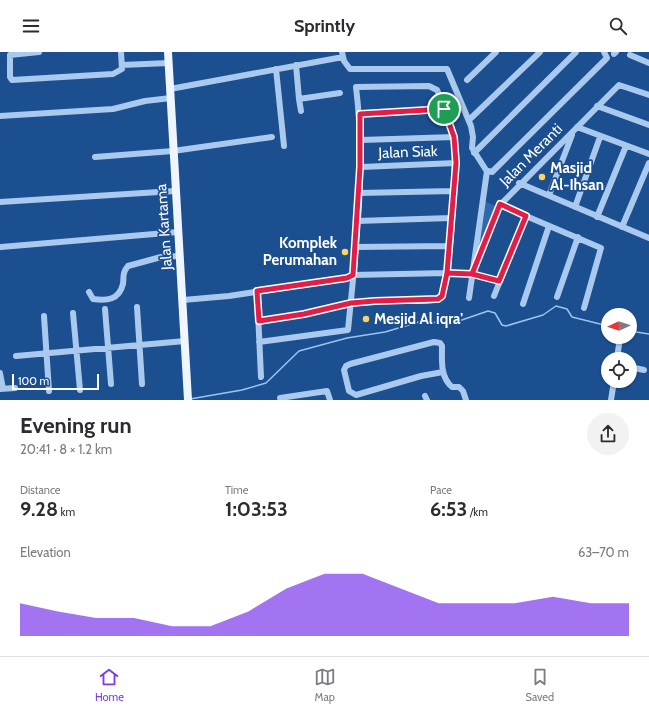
<!DOCTYPE html>
<meta charset="utf-8">
<style>
body{margin:0;font-family:Cabin,sans-serif;background:#f2f2f3;color:#2b2b33;height:100vh;display:flex;flex-direction:column;font-size:15px;white-space:nowrap}
*{box-sizing:border-box;margin:0}
p{font-size:13px;color:#7c7c81}
.icon{flex:none;width:22px;height:22px;fill:none;stroke:currentColor;stroke-width:2;stroke-linecap:round;stroke-linejoin:round}
.map{position:relative;height:348px;overflow:hidden}
.drawer{display:flex;flex-direction:column;background:#fff;flex:1}
.drawer>*{flex:none}
.needle{width:26px;rotate:266deg}
.fabs{position:absolute;left:601px;top:256px;display:grid;gap:8px}
.fabs a{display:grid;place-items:center;width:36px;height:36px;border-radius:50%;background:#fff;box-shadow:0 1px 3px #0004;font-size:20px}
.scale{position:absolute;left:12px;bottom:10px;width:87px;box-sizing:border-box;padding-left:4px;border:2px solid #fff;border-top:0;font-size:11px;line-height:14px;white-space:nowrap;color:#fff;-webkit-text-stroke:3px #1b4f8f;paint-order:stroke}
.pin{position:absolute;display:grid;place-items:center;width:34px;height:34px;color:#fff;margin:-17px;border:2px solid #fff;border-radius:50%;box-shadow:0 1px 4px #0007}
.round{display:grid;place-items:center;flex:none;width:42px;height:42px;border-radius:21px;background:#f2f2f3}
.head{display:flex;align-items:center;justify-content:space-between;height:68px;padding:0 20px}
h1{font-size:22px;font-weight:700;line-height:30px}
.metrics{display:grid;grid-template-columns:repeat(3,1fr);gap:6px;height:68px;padding:4px 20px}
.metrics div{display:grid;align-content:center}
.metrics b{font-size:20px;font-weight:700}
.metrics small{font-size:11px;font-weight:400}
.metrics p{font-size:11px}
.chart{height:112px;padding:8px 20px}
.chart p{display:flex;justify-content:space-between}
.chart svg{width:100%;height:72px;margin-top:4px;fill:#7c3aed;opacity:.7}
header{display:flex;justify-content:space-between;align-items:center;height:52px;padding:0 20px;background:#fff;font-size:18px;font-weight:700}
.tab-bar{display:flex;justify-content:space-around;align-items:center;height:56px;border-top:1px solid #e1e1e2;background:#fff;font-size:11px;color:#7c7c81}
.tab-bar a{display:grid;justify-items:center;gap:2px}
.tab-bar .current{color:#7c3aed}
.map>svg:first-child{display:block}
.green{fill:#2e69ad}
.lines{fill:none;stroke-linecap:round;stroke-linejoin:round}
.stream{stroke:#9cc4f0;stroke-width:1.5}
.minor{stroke:#a9c9ee;stroke-width:6}
.major{stroke:#f0f6ff;stroke-width:8}
.route-casing{stroke:#fff;stroke-width:8}
.route{stroke:#e11d48;stroke-width:5}
.poi-dot{fill:#ffd166;stroke:#1b4f8f;stroke-width:1.5}
.labels{text-anchor:middle;stroke-width:3.5;stroke-linejoin:round;paint-order:stroke}
.street-label{font-size:15px;fill:#fff;stroke:#1b4f8f}
.poi-label{font-size:15px;font-weight:bold;fill:#fff;stroke:#1b4f8f;text-anchor:start}
</style>
<header><svg class="icon" aria-label="menu" viewBox="0 0 24 24"><path d="M4 6h16M4 12h16M4 18h16"/></svg>Sprintly<svg class="icon" aria-label="search" viewBox="0 0 24 24"><circle cx="10" cy="10" r="6"/><path d="M15 15l6 6"/></svg></header>
<div class="map">
<svg width="649" height="348" viewBox="0 0 649 348">
<rect width="100%" height="100%" fill="#1b4f8f"/>
<path class="green" d="M484,149L496,154L474,212Z"/>
<g class="lines">
<path class="stream" d="M630,279L649,282
M190,347L242,338L266,331L299,299L347,286L385,280L419,270L453,271L488,259L495,261L502,273L506,274L543,263L556,254L567,257L572,265L608,274"/>
<path class="minor" d="M39,0L10,3V25L12,28L113,22L122,17L121,0
M342,0L344,9L350,17H447L471,74L473,85L472,96L486,118L492,120L607,6L604,0
M614,0V2L616,0
M630,3L649,11
M122,13L169,11
M296,13L299,47L340,41
M276,17L284,94
M467,28L496,0
M170,37L343,5
M299,47L301,59
M597,54L649,73
M360,62L444,57
M0,64L113,57L145,49L171,46
M469,68L540,0
M577,75L649,102
M361,88L454,85
M474,101L576,0
M95,105L173,99L272,85
M361,115L456,111
M519,131L649,186
M359,141L454,139
M549,143L572,83
M0,150L175,139
M575,155L600,85
M526,164L601,196L584,256
M597,165L626,94
M357,169L451,166
M622,175L649,111
M1,195L178,180
M356,195L448,194
M472,222L500,153L619,33L649,43
M257,239L261,325
M89,240L93,247C107,249 119,248 123,232C124,225 122,221 128,214L161,205L179,204
M494,244L526,164L500,153
M557,245L578,185
M469,246L487,119
M183,248L229,244L347,226L353,223L447,221L472,222L499,229
M523,252L549,174
M137,255L142,332
M105,257L111,332
M73,261L80,338
M44,264L49,339
M259,269C274,267 289,265 304,262C328,258 350,250 375,249C389,248 428,251 439,247C450,243 457,104 454,86C452,72 443,51 437,38L429,34L356,35C366,116 356,197 348,278L259,290
M16,304L185,289
M617,307L620,285
M630,315L644,318
M443,320L421,324L356,343L349,339L344,318L346,314L350,312L434,290L440,291L442,294C442,308 440,325 452,335H459L463,339L466,348
M0,321L3,337
M0,337L15,336
M425,344L427,348
M280,346L327,339L330,348
M611,348L614,329"/>
<path class="major" d="M168,0L188,348"/>
</g>
<g class="lines">
<g class="route-casing">
<path id="route" d="M444,57L360,62V115L353,223L347,226L257,239L259,269L304,262L351,251L375,249L438,247L442,244L447,221L472,222L499,229L526,164L500,152L472,222L447,221L456,111L454,85L444,57"/>
</g>
<use href="#route" class="route"/>
</g>
<g class="poi-dot">
<circle cx="542" cy="125" r="4"/>
<circle cx="345" cy="200" r="4"/>
<circle cx="366" cy="267" r="4"/>
</g>
<g class="labels">
<g class="street-label">
<text transform="translate(408 100) rotate(-2)" y="5">Jalan Siak</text>
<text transform="translate(531 103) rotate(-45)" y="5">Jalan Meranti</text>
<text transform="translate(164 175) rotate(-94)" y="5">Jalan Kartama</text>
</g>
<g class="poi-label">
<text x="550" y="121">Masjid<tspan x="550" dy="17">Al-Ihsan</tspan></text>
<text x="337" y="196" text-anchor="end">Komplek<tspan x="337" dy="17">Perumahan</tspan></text>
<text x="374" y="272">Mesjid Al iqra'</text>
</g>
</g>
</svg>
<div class="fabs">
<a><svg class="needle" viewBox="-14 -14 28 28"><path d="M0-13l5 13h-10z" fill="#e53935"/><path d="M0 13l5-13h-10z" fill="#7c7c81"/></svg></a>
<a><svg class="icon" aria-label="locate" viewBox="0 0 24 24"><circle cx="12" cy="12" r="6"/><path d="M12 2v4M12 18v4M2 12h4M18 12h4"/></svg></a>
</div>
<div class="scale">100 m</div>
<div class="pin" style="left:444px;top:57px;background:#1e9e55"><svg class="icon" aria-label="arrive" viewBox="0 0 24 24"><path d="M6 21V4h12l-3 4 3 4H6"/></svg></div>
</div>
<section class="drawer">
<div class="head"><div><h1>Evening run</h1><p>20:41 · 8 × 1.2 km</p></div><a class="round"><svg class="icon" aria-label="share" viewBox="0 0 24 24"><path d="M12 15V3M7 8l5-5 5 5M5 13v7h14v-7"/></svg></a></div>
<div class="metrics">
<div><p>Distance</p><b>9.28<small> km</small></b></div>
<div><p>Time</p><b>1:03:53</b></div>
<div><p>Pace</p><b>6:53<small> /km</small></b></div>
</div>
<div class="chart"><p><span>Elevation</span>63–70 m</p>
<svg viewBox="0 0 160 44" preserveAspectRatio="none"><path d="M0 44V24L10 29L20 33L30 33L40 38L50 38L60 29L70 15L80 6L90 6L100 15L110 24L120 24L130 24L140 20L150 24L160 24V44z"/></svg>
</div>
</section>
<nav class="tab-bar">
<a class="current"><svg class="icon" aria-label="home" viewBox="0 0 24 24"><path d="M3 11l9-7 9 7M6 9v11h12V9"/></svg>Home</a>
<a><svg class="icon" aria-label="map" viewBox="0 0 24 24"><path d="M3 6l6-2 6 2 6-2v14l-6 2-6-2-6 2zM9 4v14M15 6v14"/></svg>Map</a>
<a><svg class="icon" aria-label="saved" viewBox="0 0 24 24"><path d="M7 4h10v16l-5-4-5 4z"/></svg>Saved</a>
</nav>
